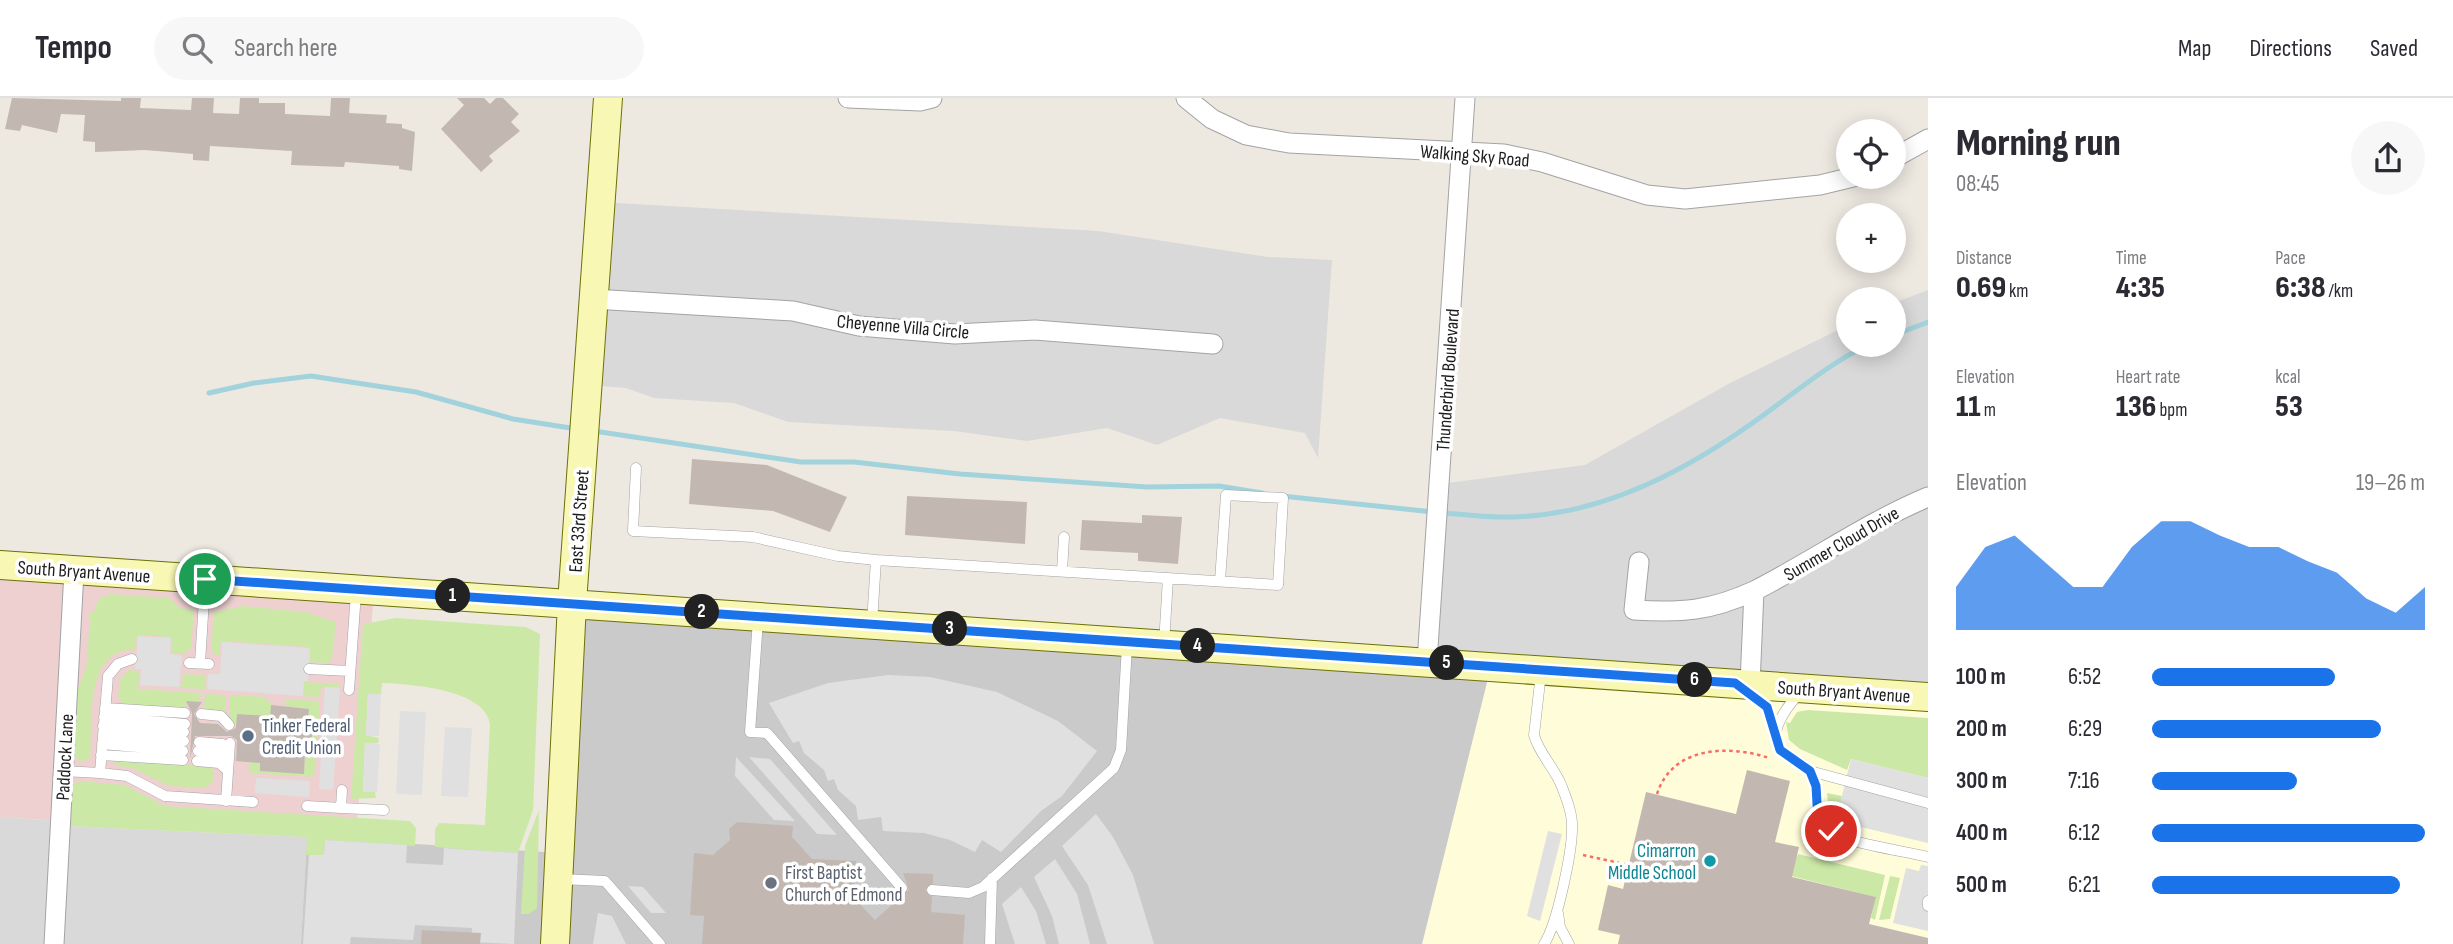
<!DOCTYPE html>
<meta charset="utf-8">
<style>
body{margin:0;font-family:"Sofia Sans Condensed",sans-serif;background:#f7f7f7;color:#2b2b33;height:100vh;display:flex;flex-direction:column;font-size:26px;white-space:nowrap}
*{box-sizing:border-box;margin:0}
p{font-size:23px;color:#7c7c81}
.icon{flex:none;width:38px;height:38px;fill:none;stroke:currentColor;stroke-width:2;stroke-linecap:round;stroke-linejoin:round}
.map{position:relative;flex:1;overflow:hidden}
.panel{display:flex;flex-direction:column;background:#fff;width:525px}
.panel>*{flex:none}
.controls{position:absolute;left:1836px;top:21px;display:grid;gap:14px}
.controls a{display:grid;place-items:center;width:70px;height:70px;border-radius:50%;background:#fff;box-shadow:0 4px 18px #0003;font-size:35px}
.pin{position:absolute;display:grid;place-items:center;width:60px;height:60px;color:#fff;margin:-30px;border:4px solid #fff;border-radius:50%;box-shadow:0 2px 7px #0007}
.km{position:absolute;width:35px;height:35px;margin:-18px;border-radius:50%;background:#222;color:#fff;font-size:19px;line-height:35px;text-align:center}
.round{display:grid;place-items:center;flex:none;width:74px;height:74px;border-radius:37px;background:#f7f7f7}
.headline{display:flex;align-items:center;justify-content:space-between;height:119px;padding:0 28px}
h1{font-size:38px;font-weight:800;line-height:52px}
.figures{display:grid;grid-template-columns:repeat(3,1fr);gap:10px;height:119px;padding:7px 28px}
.figures div{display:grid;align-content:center}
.figures b{font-size:30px;font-weight:800}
.figures small{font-size:19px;font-weight:400}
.figures p{font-size:19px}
.chart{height:196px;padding:14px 28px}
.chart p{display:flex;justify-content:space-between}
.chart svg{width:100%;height:126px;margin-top:7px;fill:#1a73e8;opacity:.7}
ul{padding:0 28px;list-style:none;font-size:23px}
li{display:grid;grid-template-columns:112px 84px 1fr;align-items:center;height:52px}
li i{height:18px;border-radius:9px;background:#1a73e8}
header{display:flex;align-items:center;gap:42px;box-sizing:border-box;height:98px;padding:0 35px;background:#fff;border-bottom:2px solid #e1e1e2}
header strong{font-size:33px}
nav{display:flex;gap:38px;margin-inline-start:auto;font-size:24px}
.search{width:490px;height:63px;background:#f7f7f7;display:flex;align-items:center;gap:18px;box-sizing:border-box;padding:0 24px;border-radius:38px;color:#7c7c81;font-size:26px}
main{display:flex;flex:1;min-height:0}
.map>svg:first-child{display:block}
.residential{fill:#dad9d9}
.commercial{fill:#efd0d1}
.education{fill:#fffcd9}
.religious{fill:#cacaca}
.grass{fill:#cbe8a7}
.parking{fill:#e0e0e0}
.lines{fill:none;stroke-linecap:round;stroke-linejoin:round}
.stream{stroke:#a2d2db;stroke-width:5}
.building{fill:#c2b8b1}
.lane-casing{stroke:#a3a3a3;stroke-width:11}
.street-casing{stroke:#a3a3a3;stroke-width:21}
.secondary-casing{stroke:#6c7006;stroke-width:30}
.path{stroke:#f86d68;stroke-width:2.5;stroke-dasharray:3.5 3.5;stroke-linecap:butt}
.lane{stroke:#fff;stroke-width:10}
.street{stroke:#fff;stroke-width:19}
.secondary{stroke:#f8f7b4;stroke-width:28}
.route-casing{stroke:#fff;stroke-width:14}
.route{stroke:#1a73e8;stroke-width:9}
.service-dot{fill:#5c6f8a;stroke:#fff;stroke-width:2.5}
.culture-dot{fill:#0f9aa8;stroke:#fff;stroke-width:2.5}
.worship-dot{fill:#6b7280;stroke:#fff;stroke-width:2.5}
.labels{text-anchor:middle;stroke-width:7;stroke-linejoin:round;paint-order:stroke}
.street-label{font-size:19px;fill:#1c1c1c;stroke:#fff}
.service-label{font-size:19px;fill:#4e5e75;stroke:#fff;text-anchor:start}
.culture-label{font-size:19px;fill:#0d838f;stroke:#fff;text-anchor:end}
.worship-label{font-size:19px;fill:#5b616d;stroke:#fff;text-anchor:start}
</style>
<header>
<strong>Tempo</strong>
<div class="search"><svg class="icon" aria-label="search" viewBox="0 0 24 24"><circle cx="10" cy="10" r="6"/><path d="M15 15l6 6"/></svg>Search here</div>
<nav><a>Map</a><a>Directions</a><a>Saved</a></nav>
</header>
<main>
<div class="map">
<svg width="1928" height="846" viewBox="0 0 1928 846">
<rect width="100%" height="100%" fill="#ede9e1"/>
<path class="residential" d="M600,104L1098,133L1268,159L1332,162L1318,360L1305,335L1220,320L1157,347L1107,330L1027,343L954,333L788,324L734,305L654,300L626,290L587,287Z
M1928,192V599L1427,564L1440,386L1585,367L1730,285L1848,227V247H1894V205Z
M0,719L60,723L68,728L307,739L301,846H0Z"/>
<path class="commercial" d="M0,468L374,492L356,742L0,719Z"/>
<path class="education" d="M1491,568L1928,599V846H1422Z"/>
<path class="religious" d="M572,505L1491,568L1422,846H301L307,739L559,755Z"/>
<path class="grass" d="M110,496L169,500L180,510L194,512L191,550L184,556L172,555L171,539L137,537L135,552C83,549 93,627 90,662L79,663L71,653L74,603L87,566L90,514H94L99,501Z
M243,508L306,514L336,524L332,561L327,565L310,564V549L221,543L219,558H216L211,551L214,514Z
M396,520L526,529L540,536L533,712L518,755L435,749V731L439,725L485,727L490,627C487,591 409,586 382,585L381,596H368L366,637L379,640L378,645L365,646L363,694H375L376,700L351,701L363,526Z
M129,572L139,573L138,591L201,595L200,604L187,603L186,610L123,606L118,599L120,581Z
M184,576L206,577V591L180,590Z
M304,584L338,586L340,589H321L320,599L304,598Z
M205,596L226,597L225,615L204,611Z
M230,597L265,599L272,607L270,618L235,627L229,618Z
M286,601L320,603L314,679L249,675L250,664L260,665V673L304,675L305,652H311L313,622L308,621V611L285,608Z
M1808,612L1928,620V680L1851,661L1847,672L1800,651L1789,642L1786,624L1790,625L1797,614Z
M114,662L209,668L214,673V682L205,690L169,688L132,670L115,667Z
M79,683L125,687L165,708L410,723L416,730L415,748L325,742L324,757H306L307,739L68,728L72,687Z
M1827,695L1842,698L1840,710L1847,712L1844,725L1829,713Z
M539,712L537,810L529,816H521L525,748Z
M1798,756L1885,777L1875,822L1871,820L1875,799L1787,777L1792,758L1797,759Z
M1890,778L1900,780L1890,821L1879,822Z"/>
<path class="parking" d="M138,538L171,540L170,556L182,558L179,589L140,587L141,571H135Z
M222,544L310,550L308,583H304L303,598L207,591L208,576H220Z
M888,577L930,579L997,594L1058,623L1097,653L1062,698L1041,713L1001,754L982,742L975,754L950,742L924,735L883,733L881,719L858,722L856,708L838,692L834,681L828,683L824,672L804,655L799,643L793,645L769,605L828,585Z
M325,589L340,590L333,692L319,691Z
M368,596H381L379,638H366Z
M400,613L426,614L422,697L396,696Z
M445,629L472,630L468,699L441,698Z
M365,645L380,646L377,694H363Z
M736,659L795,723L774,722L735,678Z
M749,659L770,661L837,737L817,736Z
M1851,661L1928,680V745L1844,725L1847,712L1839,710Z
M256,680L310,683L309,699L255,695Z
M1096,716L1113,739L1133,777L1154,846H1107L1088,787L1062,748Z
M1548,733L1562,736L1540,823L1527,818Z
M325,742L407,747L406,765L443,767L444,750L518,755L514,846L471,844L472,830L415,827L413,842L351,839L350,846H303L309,757H324Z
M1055,761L1077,796L1090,846H1059L1052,818L1034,779Z
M1921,767L1928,768V833L1893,825L1906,770L1919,773Z
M628,788L643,789L666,815H651Z
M1021,789L1036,813L1046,846H1015L1002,806Z
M598,815L612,818L626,846H593Z"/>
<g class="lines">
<path class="stream" d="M1894,237L1928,224
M209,295L254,285L311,278L416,294L513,321L577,331
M594,333L801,364H854L960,376L1147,389L1219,388L1262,395
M1282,398L1433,414
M1442,415C1465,416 1489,420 1512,419C1606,417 1691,370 1765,316C1798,292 1831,265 1867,247"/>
</g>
<path class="building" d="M12,0L121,3V0H141L140,10L191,12L192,0H214L213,15L239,16L240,0H259V5H285V16L330,18L331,0H350L349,15L387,17L386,25L402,26V30L415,34L412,73L399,71V68L345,64L344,69L291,67L292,53L210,48L209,63L193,62V56L145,52L95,54V44L83,43L85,17L61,16L57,35L22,27L20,33L5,31Z
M457,0H484L490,6L496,0H503L519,16L511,24L520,33L489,58L493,63L481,74L441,31L464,7Z
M692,361L767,367L847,399L830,434L773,413L689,406Z
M907,398L1027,404L1025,446L905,437Z
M1142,417L1182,419L1178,466L1138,463V455L1080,452L1082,422L1142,425Z
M186,603L202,604L194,616L200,625L218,626L227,634L236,630L237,616L270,618L271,607L309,611L308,621H313L311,653H305L304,676L260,673V665L236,663L237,642L231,638H195L190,661L192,615Z
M1747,672L1790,683L1775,744L1799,749L1792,779L1876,799L1869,826L1928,840V846H1618L1620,837L1598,832L1608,787L1623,791L1646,694L1736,716Z
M737,724L793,728L792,739L812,761L856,763L853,799L875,822L893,806H901L902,797L909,792L903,775L933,776V785L925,792L932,799L931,814L965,817L963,846H702L704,818L690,817L694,755L713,757L730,742L729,731Z
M422,832L481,835L480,846H421Z"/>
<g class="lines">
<g class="lane-casing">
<path id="lane" d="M636,370L633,433L753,439L838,458L876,462L872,525
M876,462L1278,487L1283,400L1226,397L1220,483
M1062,473L1064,439
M758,522L750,634L767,635L902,790
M1164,546L1168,480
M132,561L118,566L108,578L100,675L127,678L165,698L253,704
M189,565L209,566
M200,565L205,485
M309,571L350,573
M1541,575L1534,637C1539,656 1555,670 1562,689C1567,702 1573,717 1572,731C1572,754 1557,827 1544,846
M349,592L356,495
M1747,594L1767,609L1776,641
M1800,595C1788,607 1766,635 1781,652C1791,663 1807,663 1813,679C1820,695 1810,718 1824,730C1846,746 1901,752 1928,759
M105,610L185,615
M201,616L221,618L229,627
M104,619L185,626
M103,628L184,634
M103,638L184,643
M199,644L222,646L225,657
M102,646L183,653
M198,653L220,655L225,664
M101,657L183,662
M197,663L219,665L226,671
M63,673L100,675
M1810,673L1928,705
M226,703L230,645
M307,708L341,710L342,692
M341,710L384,712
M560,781L605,783L660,846
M932,792L969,795L983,789L1114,670L1121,652L1127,547
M1928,803V808
M1558,815L1560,829L1569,846
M990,846L992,780"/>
</g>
<g class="street-casing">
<path id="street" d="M848,0L920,3L932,0
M1186,0L1212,21L1246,37L1289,45L1504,56L1542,64L1647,97L1685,101L1820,87L1853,79
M1894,60L1928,41
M593,201L793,213L859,228L955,236L1035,232L1213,246
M1639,464L1634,512C1682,515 1710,513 1754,493
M1427,564L1465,0
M1750,586L1754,493C1813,463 1868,424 1928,399
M54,846L74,473"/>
</g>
<g class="secondary-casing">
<path id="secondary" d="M0,467L1928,599
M555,846L572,505L608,0"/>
</g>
<path class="path" d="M1657,696C1672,649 1727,646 1769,660
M1583,757L1629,767"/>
<use href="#lane" class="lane"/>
<use href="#street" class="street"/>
<use href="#secondary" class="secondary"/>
</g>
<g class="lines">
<g class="route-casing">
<path id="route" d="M205,481L1735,585L1767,609L1780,652L1810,673L1816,688L1818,723L1831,733"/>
</g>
<use href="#route" class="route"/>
</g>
<circle class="service-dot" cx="248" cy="638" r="7"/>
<circle class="culture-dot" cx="1710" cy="763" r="7"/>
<circle class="worship-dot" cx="771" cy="785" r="7"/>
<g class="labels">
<g class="street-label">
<text transform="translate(1475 57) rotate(5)" y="7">Walking Sky Road</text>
<text transform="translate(903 228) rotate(5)" y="7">Cheyenne Villa Circle</text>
<text transform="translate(1447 282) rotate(-86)" y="7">Thunderbird Boulevard</text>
<text transform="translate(578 423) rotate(-86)" y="7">East 33rd Street</text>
<text transform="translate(1841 445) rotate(-30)" y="7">Summer Cloud Drive</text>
<text transform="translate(84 473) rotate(4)" y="7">South Bryant Avenue</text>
<text transform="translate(1844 593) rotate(4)" y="7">South Bryant Avenue</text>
<text transform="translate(64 659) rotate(-87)" y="7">Paddock Lane</text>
</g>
<g class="service-label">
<text x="262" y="634">Tinker Federal<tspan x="262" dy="22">Credit Union</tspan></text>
</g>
<g class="culture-label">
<text x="1696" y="759">Cimarron<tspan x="1696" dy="22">Middle School</tspan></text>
</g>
<g class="worship-label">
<text x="785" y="781">First Baptist<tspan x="785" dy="22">Church of Edmond</tspan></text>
</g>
</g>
</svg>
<div class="controls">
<a><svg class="icon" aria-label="locate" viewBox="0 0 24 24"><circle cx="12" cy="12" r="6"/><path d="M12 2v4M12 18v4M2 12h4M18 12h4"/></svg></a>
<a>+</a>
<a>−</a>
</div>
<div class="pin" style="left:205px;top:481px;background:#1e9e55"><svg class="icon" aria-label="arrive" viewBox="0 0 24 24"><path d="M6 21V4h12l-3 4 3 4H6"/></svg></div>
<div class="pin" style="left:1831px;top:733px;background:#d93025"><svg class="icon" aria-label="check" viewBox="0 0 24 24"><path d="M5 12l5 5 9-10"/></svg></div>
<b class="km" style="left:453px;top:498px">1</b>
<b class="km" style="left:702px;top:514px">2</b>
<b class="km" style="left:950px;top:531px">3</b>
<b class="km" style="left:1198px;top:548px">4</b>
<b class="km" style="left:1447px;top:565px">5</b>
<b class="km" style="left:1695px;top:582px">6</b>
</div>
<section class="panel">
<div class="headline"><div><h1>Morning run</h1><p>08:45</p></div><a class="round"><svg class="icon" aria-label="share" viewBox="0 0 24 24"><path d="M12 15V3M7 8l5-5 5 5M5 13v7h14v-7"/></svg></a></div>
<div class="figures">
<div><p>Distance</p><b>0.69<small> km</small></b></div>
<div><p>Time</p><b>4:35</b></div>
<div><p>Pace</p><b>6:38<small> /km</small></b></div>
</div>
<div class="figures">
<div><p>Elevation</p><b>11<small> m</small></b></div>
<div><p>Heart rate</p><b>136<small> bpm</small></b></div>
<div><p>kcal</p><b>53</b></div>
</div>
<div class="chart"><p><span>Elevation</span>19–26 m</p>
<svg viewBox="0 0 160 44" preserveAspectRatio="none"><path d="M0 44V29L10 15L20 11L30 20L40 29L50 29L60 15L70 6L80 6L90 11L100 15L110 15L120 20L130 24L140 33L150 38L160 29V44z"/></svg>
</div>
<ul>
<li><b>100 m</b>6:52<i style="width:67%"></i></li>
<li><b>200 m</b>6:29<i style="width:84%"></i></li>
<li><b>300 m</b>7:16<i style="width:53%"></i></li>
<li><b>400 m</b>6:12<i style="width:100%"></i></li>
<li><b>500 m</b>6:21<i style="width:91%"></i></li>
</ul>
</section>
</main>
